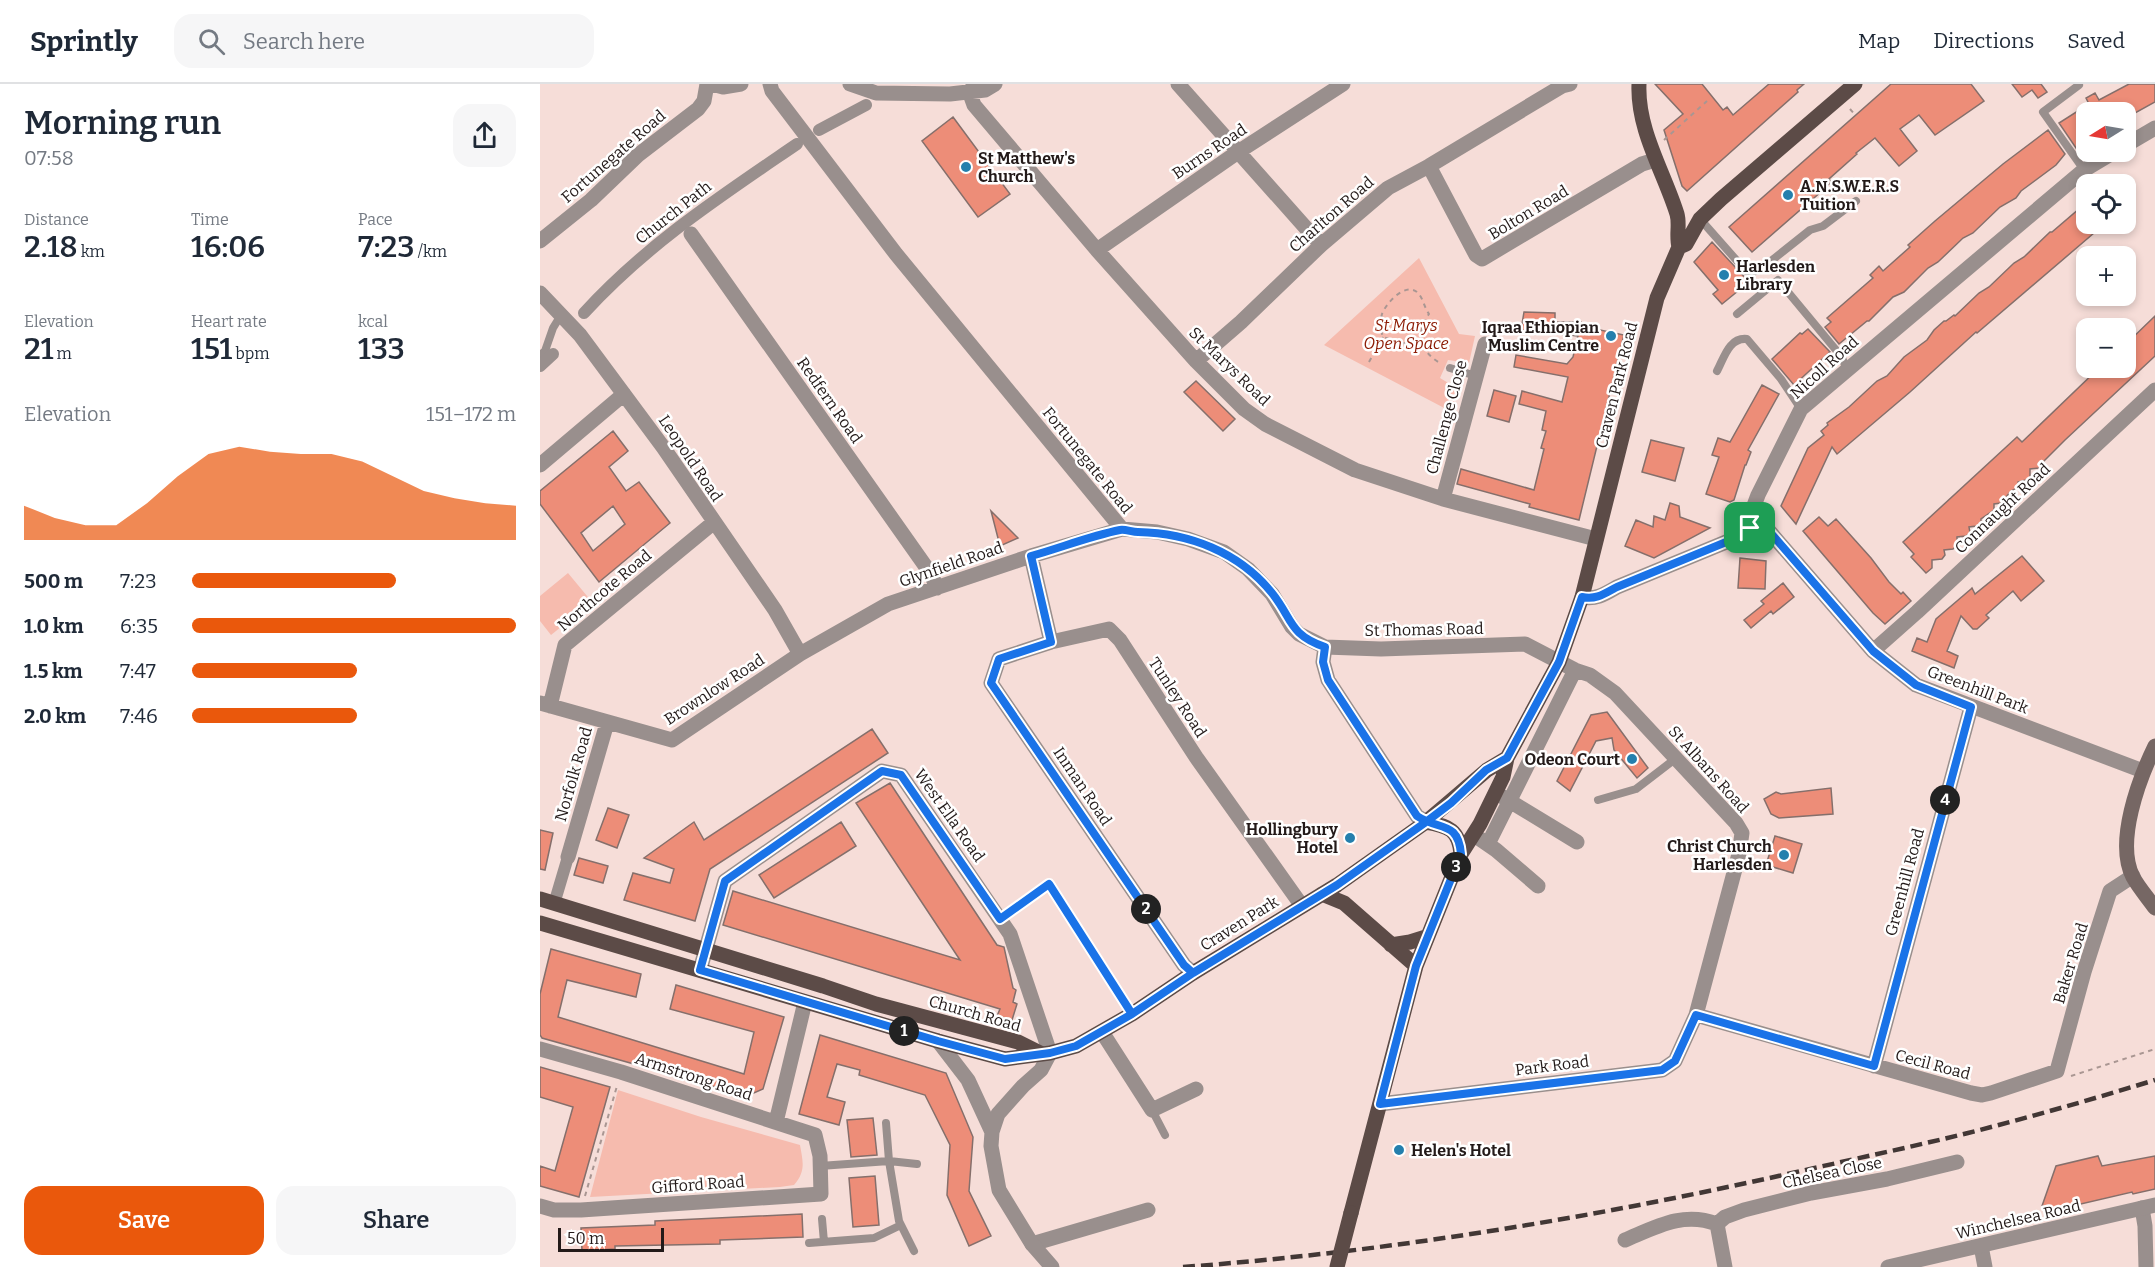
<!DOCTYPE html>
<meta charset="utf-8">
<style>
body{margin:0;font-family:Bitter,serif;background:#f6f6f7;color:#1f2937;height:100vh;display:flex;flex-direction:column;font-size:22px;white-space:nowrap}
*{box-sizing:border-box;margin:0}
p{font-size:20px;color:#747a83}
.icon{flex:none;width:33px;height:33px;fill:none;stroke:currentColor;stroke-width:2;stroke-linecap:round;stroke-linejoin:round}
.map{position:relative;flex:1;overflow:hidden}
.drawer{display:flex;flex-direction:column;background:#fff;width:540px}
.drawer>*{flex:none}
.needle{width:39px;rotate:259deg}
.tools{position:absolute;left:1536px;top:18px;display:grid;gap:12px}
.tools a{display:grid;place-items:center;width:60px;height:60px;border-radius:12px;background:#fff;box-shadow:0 3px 9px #0003;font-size:30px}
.scale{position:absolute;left:18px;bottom:15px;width:106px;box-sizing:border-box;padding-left:6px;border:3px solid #231a19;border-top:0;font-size:16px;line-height:21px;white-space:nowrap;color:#231a19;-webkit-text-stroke:4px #fff;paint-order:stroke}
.pin{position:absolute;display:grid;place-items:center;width:51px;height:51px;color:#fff;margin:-26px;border-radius:12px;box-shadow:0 3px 9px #0006}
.km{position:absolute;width:30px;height:30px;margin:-15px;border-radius:50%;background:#222;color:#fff;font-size:16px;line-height:30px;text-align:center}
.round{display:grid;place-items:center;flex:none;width:63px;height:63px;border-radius:18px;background:#f6f6f7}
.headline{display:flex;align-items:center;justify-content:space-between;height:102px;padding:0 24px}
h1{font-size:33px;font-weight:600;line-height:45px}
.stats{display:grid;grid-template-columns:repeat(3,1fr);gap:9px;height:102px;padding:6px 24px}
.stats div{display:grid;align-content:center}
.stats b{font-size:30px;font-weight:600}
.stats small{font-size:16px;font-weight:400}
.stats p{font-size:16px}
.chart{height:168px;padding:12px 24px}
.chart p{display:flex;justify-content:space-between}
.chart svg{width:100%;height:108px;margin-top:6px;fill:#ea580c;opacity:.7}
.action{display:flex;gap:12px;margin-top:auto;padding:12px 24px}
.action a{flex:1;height:69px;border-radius:18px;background:#ea580c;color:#fff;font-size:24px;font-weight:600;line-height:69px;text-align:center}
.action a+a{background:#f6f6f7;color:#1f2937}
ul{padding:0 24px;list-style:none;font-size:20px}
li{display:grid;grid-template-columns:96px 72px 1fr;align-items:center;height:45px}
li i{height:15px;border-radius:8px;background:#ea580c}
header{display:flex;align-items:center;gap:36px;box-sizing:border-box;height:84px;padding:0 30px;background:#fff;border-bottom:2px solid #e0e1e3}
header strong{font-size:28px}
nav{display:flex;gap:33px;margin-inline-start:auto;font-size:21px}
.search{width:420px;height:54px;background:#f6f6f7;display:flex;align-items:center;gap:15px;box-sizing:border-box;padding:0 21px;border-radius:18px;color:#747a83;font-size:22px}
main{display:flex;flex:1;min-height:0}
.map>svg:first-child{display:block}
.green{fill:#f6bbae}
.building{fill:#ed8d78;stroke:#856f6b;stroke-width:1.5;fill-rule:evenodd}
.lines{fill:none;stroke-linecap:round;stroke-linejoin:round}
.path{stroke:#a99692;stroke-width:2;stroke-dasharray:4.5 4.5;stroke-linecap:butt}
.service{stroke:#998f8d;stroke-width:8}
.pedestrian{stroke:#998f8d;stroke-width:12}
.minor{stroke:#998f8d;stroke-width:15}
.tertiary{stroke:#998f8d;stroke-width:15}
.secondary{stroke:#766764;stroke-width:15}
.primary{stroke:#5c4b47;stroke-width:15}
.rail{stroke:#423735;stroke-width:4.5;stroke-dasharray:12 6;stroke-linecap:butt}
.primary-bridge{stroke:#5c4b47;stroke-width:15}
.route-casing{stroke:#fff;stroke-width:12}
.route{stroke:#1a73e8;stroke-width:8}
.poi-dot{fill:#247fad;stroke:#fff;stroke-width:2}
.labels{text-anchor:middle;stroke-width:5;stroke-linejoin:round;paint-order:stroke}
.street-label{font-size:16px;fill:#231a19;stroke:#fff}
.poi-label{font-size:16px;font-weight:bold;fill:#231a19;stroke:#fff;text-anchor:start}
.park-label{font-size:16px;font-style:italic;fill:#8c1a03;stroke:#fff}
</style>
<header>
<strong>Sprintly</strong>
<div class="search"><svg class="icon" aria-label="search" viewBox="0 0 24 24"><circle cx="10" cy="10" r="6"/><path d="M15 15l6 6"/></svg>Search here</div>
<nav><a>Map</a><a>Directions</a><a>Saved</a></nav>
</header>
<main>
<section class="drawer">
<div class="headline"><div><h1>Morning run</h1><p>07:58</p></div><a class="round"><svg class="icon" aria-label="share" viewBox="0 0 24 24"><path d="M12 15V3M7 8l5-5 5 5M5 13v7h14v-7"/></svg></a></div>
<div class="stats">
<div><p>Distance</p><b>2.18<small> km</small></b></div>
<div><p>Time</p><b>16:06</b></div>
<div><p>Pace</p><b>7:23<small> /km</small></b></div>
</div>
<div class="stats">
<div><p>Elevation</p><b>21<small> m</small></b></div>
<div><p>Heart rate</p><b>151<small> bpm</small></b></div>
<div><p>kcal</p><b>133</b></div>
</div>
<div class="chart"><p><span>Elevation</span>151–172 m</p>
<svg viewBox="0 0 160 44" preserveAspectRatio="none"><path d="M0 44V30L10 35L20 38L30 38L40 29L50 18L60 9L70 6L80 8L90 9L100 9L110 12L120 18L130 24L140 27L150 29L160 30V44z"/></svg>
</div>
<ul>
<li><b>500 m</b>7:23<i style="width:63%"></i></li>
<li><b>1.0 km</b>6:35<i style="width:100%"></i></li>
<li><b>1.5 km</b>7:47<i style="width:51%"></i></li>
<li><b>2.0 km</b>7:46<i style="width:51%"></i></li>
</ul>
<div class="action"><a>Save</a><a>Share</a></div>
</section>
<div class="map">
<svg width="1615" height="1183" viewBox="0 0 1615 1183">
<rect width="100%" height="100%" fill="#f6ddd8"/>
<path class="green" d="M879,174L919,250L935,252L929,279L908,276L900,294L915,303L919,307L910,327L784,261Z
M28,489L52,518L11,551L0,537V512Z
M78,1006L161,1033L260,1061C263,1078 266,1087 254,1101L240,1103L50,1113Z"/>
<path class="building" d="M1115,0H1162L1183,26L1187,23L1193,31L1229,0H1264L1257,6L1258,8L1147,107L1142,102L1124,46L1143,30Z
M1351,0H1431L1444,17L1395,51L1379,31L1360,45L1377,67L1359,82L1335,54L1316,69L1317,70L1289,95L1291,98L1282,107L1212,168L1189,143Z
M1472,0H1501L1507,8L1498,14L1492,6L1482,13Z
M1589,0H1615V18L1586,34V28H1546V57L1536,64L1519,39L1549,20L1546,14L1555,9L1559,16Z
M413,33L470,110L438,133L382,57Z
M1508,46L1525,70L1516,81L1481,107L1476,114L1460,123L1433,149L1423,154L1398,178L1388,184L1364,208L1353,213L1329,237H1327L1299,260L1285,243L1291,238L1287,234L1333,194L1330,191L1339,182L1343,187L1370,163L1368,161L1395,137L1463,80Z
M1546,119V140L1554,149L1437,249L1436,248L1370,308L1297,370L1292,363L1256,440L1241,422L1268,364L1284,351L1281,347L1288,341L1287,339L1309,323L1337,297L1347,292L1364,273L1387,256L1394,246L1404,237H1406L1414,231L1415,232L1439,209L1449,203L1474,179L1484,173L1510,148H1512Z
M1172,158L1209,198L1182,220L1173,210L1178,206L1154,178Z
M984,228L1015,229V238H1041V242L1084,251L1039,436L989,423L990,420L917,400L921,385L994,406L1004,365L1001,364L1006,347L1002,346L1006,327L979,320L982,307L1022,318L1028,293L974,283L976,271L1027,280L1033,273L1038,252L981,246Z
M1615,232V272L1525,356L1503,378V381L1499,384L1490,385V393L1486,396L1478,398L1479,403L1471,407L1461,419L1454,420V426L1441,435V438L1437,442L1429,443L1430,449L1426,452L1417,453V461L1413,465L1404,466L1405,471L1402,475L1392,476V484L1386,489L1371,473L1374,470L1363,458L1477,353L1482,358L1559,284H1586V260Z
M1268,245L1290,268L1254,301L1232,275L1260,249L1262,250Z
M656,297L695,335L683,347L644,308Z
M1222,301L1239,310L1208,366L1211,368L1206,381H1205L1194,416L1190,418L1166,410L1179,373L1172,371L1178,354L1190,358Z
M954,306L976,312L969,338L947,332Z
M73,347L88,367L69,383L86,407L99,398L130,439L59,498L0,420V407ZM73,422L85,440L53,467L41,449Z
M1111,356L1144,364L1135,397L1102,388Z
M1130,419L1139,422L1140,433L1170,444L1114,474L1085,462L1096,436L1113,443L1114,432L1125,436Z
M451,427L478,454L460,462Z
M1279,433L1288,442L1296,435L1331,474L1349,498L1361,510L1363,508L1371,517L1345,540L1333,529L1263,447Z
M1482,472L1504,497L1481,517L1473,507L1446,531L1449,534L1437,545H1433L1421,532L1407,567L1418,572L1414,584L1372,567L1377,554L1387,558L1396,535L1431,505L1432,504L1435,510Z
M1200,474L1226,477L1225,505L1198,504Z
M1243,499L1254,513L1233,530L1231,527L1211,544L1204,536L1224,520L1221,517Z
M1067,628L1108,684L1097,694L1074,666L1072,654L1056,657L1030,707L1017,697L1051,631Z
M332,645L348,669L170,785L155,837L84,816L93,789L130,799L134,785L104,774L154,738L164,756Z
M350,699L457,861L464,863L473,904L476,906L473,918L477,920L472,936L457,932L460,925L183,841L193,807L420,876L316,719Z
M1291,704L1293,730L1239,734L1231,730L1224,715L1236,708L1241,710Z
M68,724L89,731L77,764L56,756Z
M301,738L316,762L234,814L219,791Z
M0,746L13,749L5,786L0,785Z
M1235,752L1262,760L1253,789L1226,781Z
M39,774L68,782L63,799L34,791Z
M11,865L101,890L96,913L27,896L18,933L204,990L214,948L130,925L136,901L244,933L223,1005L207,1012L2,954L0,951V910Z
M280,951L406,989L433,1053L429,1107L451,1152L429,1162L407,1111L410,1061L385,1011L319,991L320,986L297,980L287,1013L305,1018L299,1041L259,1030Z
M0,983L70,1003L39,1113L0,1102V1082L15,1087L33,1023L0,1013Z
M333,1034L337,1071L311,1073L307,1036Z
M1558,1072L1562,1082L1615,1072V1105L1593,1110L1592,1108L1515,1126L1502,1122L1516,1082Z
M335,1092L339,1141L313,1143L309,1094Z
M262,1130L263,1153L180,1156V1160L75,1162V1165L42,1167L41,1144L115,1141V1137Z"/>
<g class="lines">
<path class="path" d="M1310,25L1316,32
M1124,56L1167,17
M884,265L843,253C840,245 840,238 842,230C846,219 866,197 878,209C883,214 884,223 889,230C876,248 879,267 900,279
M829,278L843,253
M1531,992L1615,965
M45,1112L77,1002"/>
<path class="service" d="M1539,1L1503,28L1544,86
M1160,135L1206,187L1210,189L1221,185L1270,146L1283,142L1316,117
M1197,230L1238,196L1301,272L1307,285
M0,271L5,267L13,244L21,231
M910,284L936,292
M1177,287C1184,274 1189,253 1207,255L1241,295L1261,325
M1058,716L1096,705L1135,675
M460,835L509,800L592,930
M612,1026L625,1051
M346,1039L349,1077L359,1137L374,1167
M280,1082L349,1077L377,1080
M282,1135L284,1158
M269,1159L334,1154L361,1141"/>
<path class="pedestrian" d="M279,46L326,21
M44,229C107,160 181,112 257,60
M0,282L13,270
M14,820L28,773"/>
<path class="minor" d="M172,0L183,3L201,0
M230,0L232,7L356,170L582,445L617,448L648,455L684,468L708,485L732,510L752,543L759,550L785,563L841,565L985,560L1035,586L1050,591L1075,609L1196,739L1202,749L1199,770L1156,931L1135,977L1122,986L840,1020
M310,0L336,9L410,10L445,6L455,0
M638,0L781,161
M429,7L434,21L557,166L656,277L704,325L725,340L815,386L903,415L1056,455
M1586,61L1615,44
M889,82L936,171L942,175L1102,80L1115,76
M151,150L391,490L397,504
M0,157L51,116L98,71L158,25L164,17L167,0
M557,166L698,68L803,0
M0,209L40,251L123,363L235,526L260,570
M656,277L701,238L781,161L848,104L889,82L1022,2L1030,0
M0,381L84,310
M903,415L945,260
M1210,444L1229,447L1333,567L1376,601L1603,687
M491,472L511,558
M1042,513C1056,516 1065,510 1077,503L1191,456L1210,444L1212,427L1218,411L1261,325L1544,86L1574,68
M785,563L783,578L788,596L877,732L886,738
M1333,567L1377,528L1615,306
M0,619L132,656L260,570L348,520L491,472L582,445
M10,622L25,561L173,439
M963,713L1037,758
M940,755L956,766L998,802
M948,760L1035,586
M28,773L67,639
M160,886L185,797L342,687L361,691L470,850L510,969
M653,889L644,881L451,599L459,575L511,558L569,545L580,556L656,673L762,822
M1156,931L1431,1009L1442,1011L1451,1009L1517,987L1544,888L1570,807L1593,792
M562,948L612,1026L656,1005
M0,965L81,988L275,1051L280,1072L281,1110L41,1126H14L0,1122
M1334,982L1431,623
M236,1038L265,918
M1602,1124L1605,1142L1606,1183
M1177,1140L1185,1133L1204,1126L1271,1109L1347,1095L1417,1078
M1177,1140L1185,1183
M1085,1156C1116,1143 1143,1127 1177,1140
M492,1160L608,1126
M1441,1162L1445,1183"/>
<path class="tertiary" d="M398,957L428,996L452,1048
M510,969L501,986L483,1002L458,1030L452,1048L451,1062L459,1106L492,1160L512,1183
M1348,1183L1615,1121"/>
<path class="secondary" d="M1615,662C1599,695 1575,758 1593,793C1599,804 1608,814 1615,824"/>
<path class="primary" d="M1099,0C1097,46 1124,88 1137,130C1140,140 1136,152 1139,163
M886,738C909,742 919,746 921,770
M782,810L804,819L876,882
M0,815L283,902L336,920L478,958L500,969
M0,839L398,957L465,975L510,969L536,962L592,930L653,889L797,801L886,738L947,686L967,674
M851,861L870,858L886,853
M811,1129L876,882L921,770L940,740L963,693L967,674L1019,578L1042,513L1117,214L1139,163L1146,160L1160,135L1181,115L1315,0"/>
<path class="rail" d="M643,1183C845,1168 1046,1135 1243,1091C1305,1077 1367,1064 1428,1049C1491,1033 1553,1015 1615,996"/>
<path class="primary-bridge" d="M797,1183L811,1129"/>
</g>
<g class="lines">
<g class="route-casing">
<path id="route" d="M1210,444L1191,456L1077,503C1064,510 1056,516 1042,513L1019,578L967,674L946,686L911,719L886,738L797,801L653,889L592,930L536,962L510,969L465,975L398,957L160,886L185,797L342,687L361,691L460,835L509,800L592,930L653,889L644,881L451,599L459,575L511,558L491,472C520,464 550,452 580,446C585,445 592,448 598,448C649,449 699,468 732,509C753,535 748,550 785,563L783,578L788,596L877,732C899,747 918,736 921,770L876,882L840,1020L1122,986L1135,977L1156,931L1334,982L1431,623L1376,601L1333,567L1229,447L1210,444"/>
</g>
<use href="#route" class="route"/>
</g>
<g class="poi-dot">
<circle cx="426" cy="83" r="6"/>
<circle cx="1248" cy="111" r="6"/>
<circle cx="1184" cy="191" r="6"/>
<circle cx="1071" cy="252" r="6"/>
<circle cx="1092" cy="675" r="6"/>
<circle cx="810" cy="754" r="6"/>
<circle cx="1244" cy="771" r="6"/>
<circle cx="859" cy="1066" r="6"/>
</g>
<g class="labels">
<g class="street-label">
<text transform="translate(669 67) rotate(-34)" y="6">Burns Road</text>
<text transform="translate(73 72) rotate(-41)" y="6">Fortunegate Road</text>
<text transform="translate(133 128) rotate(-38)" y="6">Church Path</text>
<text transform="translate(988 128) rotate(-31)" y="6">Bolton Road</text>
<text transform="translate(791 130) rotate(-41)" y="6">Charlton Road</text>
<text transform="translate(690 282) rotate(44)" y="6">St Marys Road</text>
<text transform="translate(1284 283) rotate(-42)" y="6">Nicoll Road</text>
<text transform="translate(1076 301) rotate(-76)" y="6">Craven Park Road</text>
<text transform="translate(290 316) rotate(55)" y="6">Redfern Road</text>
<text transform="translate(906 333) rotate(-75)" y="6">Challenge Close</text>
<text transform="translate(151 374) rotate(56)" y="6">Leopold Road</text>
<text transform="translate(548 376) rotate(51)" y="6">Fortunegate Road</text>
<text transform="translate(1462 424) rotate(-43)" y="6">Connaught Road</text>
<text transform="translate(411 480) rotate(-19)" y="6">Glynfield Road</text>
<text transform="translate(64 506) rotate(-40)" y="6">Northcote Road</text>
<text transform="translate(884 545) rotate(-1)" y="6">St Thomas Road</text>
<text transform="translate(174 605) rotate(-33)" y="6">Brownlow Road</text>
<text transform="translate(1438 605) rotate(21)" y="6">Greenhill Park</text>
<text transform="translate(638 613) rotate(57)" y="6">Tunley Road</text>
<text transform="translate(1169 685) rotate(48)" y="6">St Albans Road</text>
<text transform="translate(33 690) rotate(-74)" y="6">Norfolk Road</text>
<text transform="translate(543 702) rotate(56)" y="6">Inman Road</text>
<text transform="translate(410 731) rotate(55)" y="6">West Ella Road</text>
<text transform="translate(1364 798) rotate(-75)" y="6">Greenhill Road</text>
<text transform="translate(699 839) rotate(-32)" y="6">Craven Park</text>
<text transform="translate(1530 879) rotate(-73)" y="6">Baker Road</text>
<text transform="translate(435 929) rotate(16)" y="6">Church Road</text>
<text transform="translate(1393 980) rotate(15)" y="6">Cecil Road</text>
<text transform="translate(1012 981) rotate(-7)" y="6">Park Road</text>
<text transform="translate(154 992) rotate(18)" y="6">Armstrong Road</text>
<text transform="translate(1292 1088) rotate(-12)" y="6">Chelsea Close</text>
<text transform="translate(158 1100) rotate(-4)" y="6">Gifford Road</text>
<text transform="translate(1478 1135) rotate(-13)" y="6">Winchelsea Road</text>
</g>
<g class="poi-label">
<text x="438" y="80">St Matthew's<tspan x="438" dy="18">Church</tspan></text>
<text x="1260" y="108">A.N.S.W.E.R.S<tspan x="1260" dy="18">Tuition</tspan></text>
<text x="1196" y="188">Harlesden<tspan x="1196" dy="18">Library</tspan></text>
<text x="1059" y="249" text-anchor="end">Iqraa Ethiopian<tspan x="1059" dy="18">Muslim Centre</tspan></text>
<text x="1080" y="681" text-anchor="end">Odeon Court</text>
<text x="798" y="751" text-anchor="end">Hollingbury<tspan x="798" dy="18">Hotel</tspan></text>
<text x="1232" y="768" text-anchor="end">Christ Church<tspan x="1232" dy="18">Harlesden</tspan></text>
<text x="871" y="1072">Helen's Hotel</text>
</g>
<g class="park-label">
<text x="866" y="247">St Marys<tspan x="866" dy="18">Open Space</tspan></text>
</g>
</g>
</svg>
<div class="tools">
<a><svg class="needle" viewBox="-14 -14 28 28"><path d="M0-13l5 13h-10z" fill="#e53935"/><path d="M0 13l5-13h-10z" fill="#747a83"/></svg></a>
<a><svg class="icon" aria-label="locate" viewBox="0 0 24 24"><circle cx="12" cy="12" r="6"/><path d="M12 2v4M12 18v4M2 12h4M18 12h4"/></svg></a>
<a>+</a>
<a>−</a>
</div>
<div class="scale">50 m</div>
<div class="pin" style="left:1210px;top:444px;background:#1e9e55"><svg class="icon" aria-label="arrive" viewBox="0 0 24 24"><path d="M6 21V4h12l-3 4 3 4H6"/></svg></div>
<b class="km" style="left:364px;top:947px">1</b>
<b class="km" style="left:606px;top:825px">2</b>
<b class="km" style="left:916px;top:783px">3</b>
<b class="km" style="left:1405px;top:716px">4</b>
</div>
</main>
